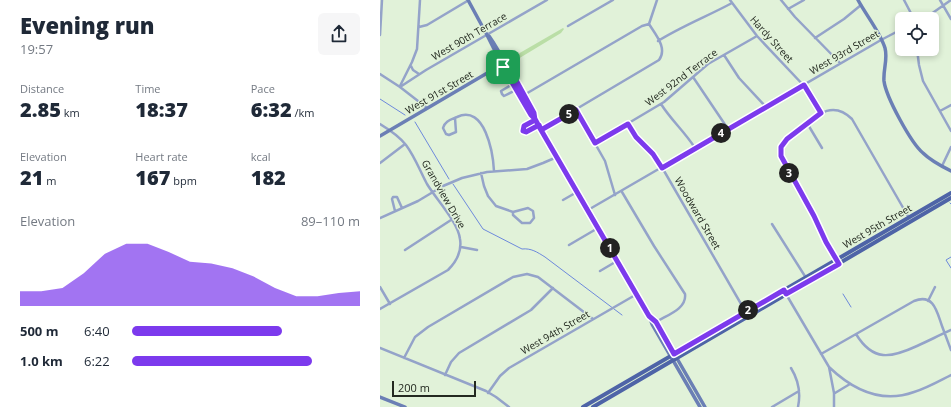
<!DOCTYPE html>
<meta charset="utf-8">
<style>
body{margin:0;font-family:"Open Sans",sans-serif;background:#f6f6f7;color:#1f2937;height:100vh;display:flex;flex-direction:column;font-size:15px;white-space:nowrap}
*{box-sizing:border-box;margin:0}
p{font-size:13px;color:#747a83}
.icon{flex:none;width:22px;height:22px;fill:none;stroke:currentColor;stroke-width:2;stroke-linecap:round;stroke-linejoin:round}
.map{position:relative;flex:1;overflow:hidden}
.details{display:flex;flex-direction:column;background:#fff;width:380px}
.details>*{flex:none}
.controls{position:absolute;left:515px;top:12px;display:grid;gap:8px}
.controls a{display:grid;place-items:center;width:44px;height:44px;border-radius:6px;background:#fff;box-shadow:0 2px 6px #0003;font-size:20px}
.scale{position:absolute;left:12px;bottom:10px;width:84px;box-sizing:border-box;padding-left:4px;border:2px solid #232920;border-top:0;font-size:11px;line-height:14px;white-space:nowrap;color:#232920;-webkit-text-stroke:3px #e1f2d9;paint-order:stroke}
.pin{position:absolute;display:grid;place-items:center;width:34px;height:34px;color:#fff;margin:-17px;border-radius:8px;box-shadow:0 2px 6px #0006}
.km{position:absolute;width:20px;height:20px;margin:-10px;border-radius:50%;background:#222;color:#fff;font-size:11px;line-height:20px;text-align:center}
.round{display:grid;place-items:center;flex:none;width:42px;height:42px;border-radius:6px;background:#f6f6f7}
.headline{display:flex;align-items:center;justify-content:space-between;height:68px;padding:0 20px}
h1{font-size:22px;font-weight:800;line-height:30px}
.metrics{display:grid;grid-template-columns:repeat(3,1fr);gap:6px;height:68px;padding:4px 20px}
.metrics div{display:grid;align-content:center}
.metrics b{font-size:20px;font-weight:800}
.metrics small{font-size:11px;font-weight:400}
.metrics p{font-size:11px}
.chart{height:112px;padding:8px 20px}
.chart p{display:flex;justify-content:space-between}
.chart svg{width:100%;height:72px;margin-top:4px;fill:#7c3aed;opacity:.7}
ul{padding:0 20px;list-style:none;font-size:13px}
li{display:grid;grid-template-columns:64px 48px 1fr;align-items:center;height:30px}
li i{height:10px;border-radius:5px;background:#7c3aed}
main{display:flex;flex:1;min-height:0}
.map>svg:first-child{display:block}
.green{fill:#badea6}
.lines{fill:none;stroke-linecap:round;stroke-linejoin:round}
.stream{stroke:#6d89dc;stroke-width:1}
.street{stroke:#94a3c9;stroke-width:2.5}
.secondary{stroke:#6b7fb5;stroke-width:3.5}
.primary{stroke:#4e64a7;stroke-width:4}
.route-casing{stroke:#fff;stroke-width:8}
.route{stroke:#7c3aed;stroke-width:5}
.labels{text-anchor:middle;stroke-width:3;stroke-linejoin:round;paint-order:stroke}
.street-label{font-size:10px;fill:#232920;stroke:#e1f2d9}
</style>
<main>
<section class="details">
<div class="headline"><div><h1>Evening run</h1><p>19:57</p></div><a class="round"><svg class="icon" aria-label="share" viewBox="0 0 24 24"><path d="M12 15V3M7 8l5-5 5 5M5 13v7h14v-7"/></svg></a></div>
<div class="metrics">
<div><p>Distance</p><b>2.85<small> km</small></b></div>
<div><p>Time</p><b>18:37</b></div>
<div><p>Pace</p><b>6:32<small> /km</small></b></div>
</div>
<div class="metrics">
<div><p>Elevation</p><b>21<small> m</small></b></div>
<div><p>Heart rate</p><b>167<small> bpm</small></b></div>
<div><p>kcal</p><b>182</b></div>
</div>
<div class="chart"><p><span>Elevation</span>89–110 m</p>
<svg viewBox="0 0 160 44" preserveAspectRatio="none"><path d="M0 44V35L10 35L20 33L30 24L40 12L50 6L60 6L70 11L80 17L90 18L100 21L110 26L120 33L130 38L140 38L150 36L160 35V44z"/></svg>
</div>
<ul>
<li><b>500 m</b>6:40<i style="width:66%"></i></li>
<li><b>1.0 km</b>6:22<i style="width:79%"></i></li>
</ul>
</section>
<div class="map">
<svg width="571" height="407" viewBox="0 0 571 407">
<rect width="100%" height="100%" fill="#e1f2d9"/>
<path class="green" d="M183,28L184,29L181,33L128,65L126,61Z"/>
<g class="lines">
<path class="stream" d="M0,99L25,115
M35,122L69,179
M73,184L103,229L142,249C151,248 157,252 165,257L242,315
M570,203L571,204
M571,257L566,260L571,268
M463,294L471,307"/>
<path class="street" d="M350,0L377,36L426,88L441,113
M401,0L415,17L460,63
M524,0L534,19
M560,0L571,19
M408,9L424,0
M544,19L571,0
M188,26L233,0
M39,27L47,25L89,0
M0,35L2,0
M435,38L464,19L481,5
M278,41C302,26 328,16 352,3
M537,49L539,65L543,81L571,131
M344,55L359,78L386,107
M31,66L33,70L39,74
M0,74L20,87L47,108
M313,77L348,129
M133,84L121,91L122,94L124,96L136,90
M20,86L32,62L37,49L40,0
M20,87L46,70L167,0
M144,95L262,26L269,24
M281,104C291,120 305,132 315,148
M196,110L225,161L235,195
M560,111L571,105
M75,118L76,132L69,135L66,134L63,128C65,121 70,120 77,117C105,104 113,153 114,171
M155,120L144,126L143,131L146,132L159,125
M427,123L442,148
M0,124C10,130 19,136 26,145C35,157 40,171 47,184C56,199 78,222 80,239C82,251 77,261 68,270L0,309
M248,124L256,137L276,157L368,316
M161,130L279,60C288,48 275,34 269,24L277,0
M215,143L284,102L328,64L377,36
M0,163L25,144
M562,166L571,147
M101,173L104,186L108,196L116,206L133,212L148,208L153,211L154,218L150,223H142L133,215V212
M242,192L274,246L305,294C307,309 287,315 276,322
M183,200L197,192
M208,210L501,40L522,29
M15,211L12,199L13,197H17L22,208
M0,218L38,201L63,186L82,178L107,172L147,169L163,163L177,157
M392,224L428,281
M189,245L218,228
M81,247L97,250
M25,250L71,220
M459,264L446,242L434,216L402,160L400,151L404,141C410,135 417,131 423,126C439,113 454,101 472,119L529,218
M220,271L237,261
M0,287L10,304
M406,294L449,367L454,393V407
M548,301L555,287
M476,334C493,362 511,358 537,346C548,341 560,335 571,330
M0,348L106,391L116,397L129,407
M441,354L534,301C554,293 557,312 562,326C565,334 568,342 571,350
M24,358L35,337L48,327L133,277L147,274L158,277L213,319
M449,367C473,390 501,404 534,392C547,388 559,381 571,375
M411,368C419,381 421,393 418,407
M65,375L71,362L79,353L151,310L173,288
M108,393L120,376L129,368L257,294
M455,393L470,384
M392,407L419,391"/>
<path class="secondary" d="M88,0L107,35L122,65L151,115L155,119L161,130L257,294L269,316L272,324L320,407
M478,0C486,15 500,32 505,48C508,59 503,70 504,81C506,97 531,143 543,153C551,161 561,166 571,171
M109,36L113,42L145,95L154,113L155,119
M0,136L126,62
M270,316L276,322L325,407
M0,397L25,407"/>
<path class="primary" d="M203,407L571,193
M213,407L571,198"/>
</g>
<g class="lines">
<g class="route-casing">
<path id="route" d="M123,67L151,115L155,119L161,130L269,316L276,322L294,354L404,290L406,294L459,264L446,242L434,216L401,156V147L407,139L441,113L424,85L282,168L273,154L256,137L248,124L215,143L196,110L161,130L159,125L146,132L143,131L144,126L155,120L154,113L126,62L122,64L123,67"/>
</g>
<use href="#route" class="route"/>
</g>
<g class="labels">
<g class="street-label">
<text transform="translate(89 36) rotate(-30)" y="4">West 90th Terrace</text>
<text transform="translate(392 39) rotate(48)" y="4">Hardy Street</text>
<text transform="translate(464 52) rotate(-30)" y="4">West 93rd Street</text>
<text transform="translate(301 77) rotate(-37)" y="4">West 92nd Terrace</text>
<text transform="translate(59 92) rotate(-30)" y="4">West 91st Street</text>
<text transform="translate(64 194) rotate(60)" y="4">Grandview Drive</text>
<text transform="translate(318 213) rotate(60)" y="4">Woodward Street</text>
<text transform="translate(497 226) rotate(-30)" y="4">West 95th Street</text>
<text transform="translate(175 332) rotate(-30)" y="4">West 94th Street</text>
</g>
</g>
</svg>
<div class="controls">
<a><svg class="icon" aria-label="locate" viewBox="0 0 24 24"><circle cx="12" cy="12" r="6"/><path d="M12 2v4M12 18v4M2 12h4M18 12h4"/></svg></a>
</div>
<div class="scale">200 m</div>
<div class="pin" style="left:123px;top:67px;background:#1e9e55"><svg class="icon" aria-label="arrive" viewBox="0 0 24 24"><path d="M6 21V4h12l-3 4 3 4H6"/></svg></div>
<b class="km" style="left:230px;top:248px">1</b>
<b class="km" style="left:368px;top:310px">2</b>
<b class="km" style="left:409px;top:173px">3</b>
<b class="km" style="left:341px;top:133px">4</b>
<b class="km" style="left:189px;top:114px">5</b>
</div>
</main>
